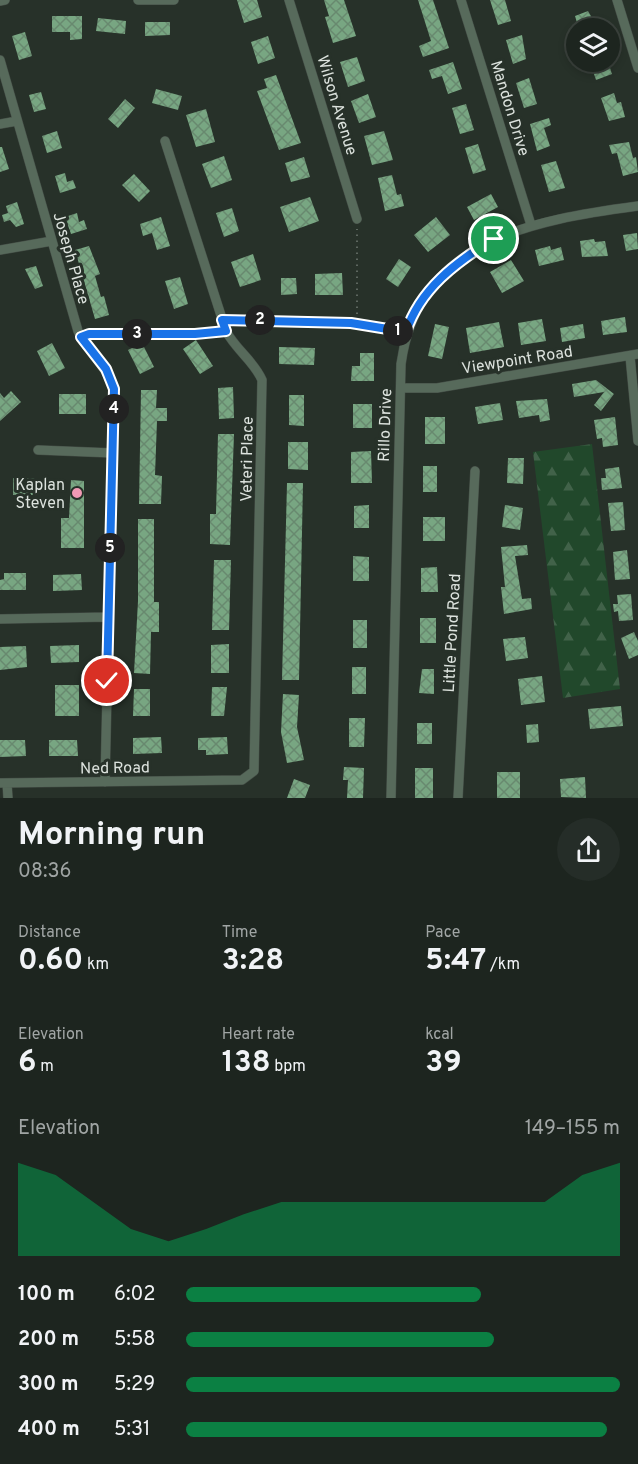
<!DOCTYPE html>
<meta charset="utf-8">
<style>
body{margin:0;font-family:Overpass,sans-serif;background:#252d28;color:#f1f3f6;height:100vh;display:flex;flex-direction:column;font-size:22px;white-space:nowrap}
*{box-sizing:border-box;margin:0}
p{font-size:20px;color:#a0a5a4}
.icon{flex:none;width:33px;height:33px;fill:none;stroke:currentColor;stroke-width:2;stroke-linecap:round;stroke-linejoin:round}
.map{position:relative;height:798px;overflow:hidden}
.panel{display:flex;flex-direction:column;background:#1d251f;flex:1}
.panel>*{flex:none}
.fabs{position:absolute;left:566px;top:18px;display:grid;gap:12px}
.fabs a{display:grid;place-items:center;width:54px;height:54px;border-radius:50%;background:#1d251f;box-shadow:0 3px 9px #0003,0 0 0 2px #3b423d;font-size:30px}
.pin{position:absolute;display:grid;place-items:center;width:51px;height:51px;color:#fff;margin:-26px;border:3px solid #fff;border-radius:50%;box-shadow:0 2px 6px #0007}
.km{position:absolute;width:30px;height:30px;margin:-15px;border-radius:50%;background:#222;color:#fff;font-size:16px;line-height:30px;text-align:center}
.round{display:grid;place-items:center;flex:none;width:63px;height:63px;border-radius:32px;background:#252d28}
.headline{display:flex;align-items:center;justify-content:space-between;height:102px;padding:0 18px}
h1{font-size:33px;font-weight:700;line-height:45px}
.metrics{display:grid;grid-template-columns:repeat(3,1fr);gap:9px;height:102px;padding:6px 18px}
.metrics div{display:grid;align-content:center}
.metrics b{font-size:30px;font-weight:700}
.metrics small{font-size:16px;font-weight:400}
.metrics p{font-size:16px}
.chart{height:168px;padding:12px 18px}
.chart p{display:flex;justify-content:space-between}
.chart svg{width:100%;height:108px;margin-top:6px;fill:#0b8043;opacity:.7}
ul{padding:0 18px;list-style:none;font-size:20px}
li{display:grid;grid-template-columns:96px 72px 1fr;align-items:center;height:45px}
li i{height:15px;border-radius:8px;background:#0b8043}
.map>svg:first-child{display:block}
.forest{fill:url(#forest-firs)}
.building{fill:url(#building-cross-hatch)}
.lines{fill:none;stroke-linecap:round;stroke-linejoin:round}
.minor-casing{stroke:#444d46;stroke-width:10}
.path{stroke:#707972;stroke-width:1.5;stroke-dasharray:1.5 4.5;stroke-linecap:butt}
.minor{stroke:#576a5b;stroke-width:9}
.route-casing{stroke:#fff;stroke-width:12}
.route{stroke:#1a73e8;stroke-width:8}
.poi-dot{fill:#f19ab4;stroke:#273129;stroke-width:2}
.labels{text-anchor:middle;stroke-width:6;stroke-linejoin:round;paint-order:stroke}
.street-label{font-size:16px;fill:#dde3de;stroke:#273129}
.poi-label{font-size:16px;fill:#dde3de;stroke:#273129;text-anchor:end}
</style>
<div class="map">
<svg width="638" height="798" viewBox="0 0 638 798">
<defs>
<pattern id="forest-firs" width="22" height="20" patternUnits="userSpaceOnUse" patternTransform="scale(1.5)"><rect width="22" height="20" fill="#21482b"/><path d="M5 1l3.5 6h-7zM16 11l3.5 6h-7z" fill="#416249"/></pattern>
<pattern id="building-cross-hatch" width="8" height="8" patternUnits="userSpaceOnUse" patternTransform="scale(1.5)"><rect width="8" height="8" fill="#78a682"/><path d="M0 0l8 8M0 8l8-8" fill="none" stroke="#68896f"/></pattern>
</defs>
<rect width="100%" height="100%" fill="#273129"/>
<path class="forest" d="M592,444L620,689L563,698L533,452Z"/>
<path class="building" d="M237,0H257L262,17L244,23Z
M324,0H344L356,36L333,43L325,17L329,16Z
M418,0H433L449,48L423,57L419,46L431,41Z
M490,0H505L511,21L498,25Z
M588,11L598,28H573L578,26L575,16Z
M52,16H82V39L70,40V32H52Z
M98,18L126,21L125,34L96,31Z
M145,22H170V35L145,36Z
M25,32L32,56L19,60L12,36Z
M522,35L526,59L513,64L506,40Z
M268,36L275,58L258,64L251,42Z
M357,57L365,81L348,87L340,62Z
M453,62L462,89L448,94L442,76L432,79L429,70Z
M590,62H608L612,74L596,80Z
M276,75L301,143L279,150L257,91L267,88L264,79Z
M529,78L537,104L524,108L516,83Z
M156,89L182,96L178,110L152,103Z
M41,92L46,109L34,112L29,95Z
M614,93L617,103L621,102L625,117L609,121L601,98Z
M368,94L376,117L359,123L351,101Z
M125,99L135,108L118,128L108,119Z
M466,104L474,130L460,134L452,108Z
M206,109L215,142L196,147L186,115Z
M549,118L551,125L544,128L550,146L537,151L530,124Z
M57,131L62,148L47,153L42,136Z
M384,131L393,160L372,165L364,136Z
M629,142L633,158L636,157L638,172L623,176L617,153L612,154L609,145Z
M478,144L486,170L473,174L465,148Z
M0,147H2L9,169L0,172Z
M224,156L232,180L211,188L202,164Z
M304,157L310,177L291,182L285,163Z
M556,161L565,188L549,192L541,165Z
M65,173L67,182L73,180L76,188L60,193L55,176Z
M134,174L150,191L139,202L122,185Z
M392,175L397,195L401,194L404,206L385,211L378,178Z
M491,194L498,207L474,220L467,207Z
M310,197L319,221L289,232L280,207Z
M17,202L24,224L16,227L10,220L4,222L2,215L8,213L6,206Z
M232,208L239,231L224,237L216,213Z
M77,213L79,222L84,220L87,229L71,234L65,217Z
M161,217L170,246L157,250L152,233L143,236L140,224Z
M436,217L450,235L428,252L414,235Z
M637,233L638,249L626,251L623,235Z
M594,239L595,242L605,241L608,256L582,257L580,241Z
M89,246L100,274L95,276L101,297L104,296L109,315L95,319L75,250Z
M550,246L551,250L561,247L564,260L539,266L535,250Z
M253,254L261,280L240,287L231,262Z
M399,259L411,267L398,287L386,279Z
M511,260L524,281L502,293L490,272Z
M36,266L43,286L35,289L25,269Z
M342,273L343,295H315V274Z
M180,277L188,304L174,309L165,281Z
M281,278H296L297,294L281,295Z
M625,317L627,332L603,335L601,321Z
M542,319L546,341L521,345L518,323Z
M499,322L504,347L470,353L466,328Z
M435,324L449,327L442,359L428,356Z
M583,324L585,338L562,342L560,328Z
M196,340L213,366L200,374L183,349Z
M52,343L65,368L49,376L37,351Z
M142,343L154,367L140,374L128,350Z
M279,347L315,348L314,365L279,364Z
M360,353H374V381H351L352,366H360Z
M596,380L614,394L601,411L594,405L604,392L574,397L572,384Z
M233,387L234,418L219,419L218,388Z
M141,390H157L156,408H167V421H157L155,475L162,476L161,504H139Z
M11,391L21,402L0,421V393L4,398Z
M59,394H86V414H59Z
M289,395H304V426L289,425Z
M547,399L550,420L540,422L539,415L519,418L516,401Z
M500,403L503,420L478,424L475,407Z
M353,404H372V428H353Z
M425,417H445V444H425Z
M615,417L618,445L603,447L602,438L597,439L594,420Z
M218,434H234L230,545L210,544V514H216Z
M288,442H308V470L288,469Z
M371,451L372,483H351V452Z
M508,458H524L523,484L507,483Z
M423,466H437V492H423Z
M619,467L622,488L602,490L601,478H606L605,469Z
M13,478L41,479V490H33V495H13Z
M71,480L84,481V548H61V518H69Z
M287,483H303L299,680H282Z
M623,502L625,530L611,531L608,503Z
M369,505V528H354V506Z
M505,505L523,508L520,530L502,527Z
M423,517H445V541H423Z
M138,519H154V602H159V632H151L150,674L134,673L138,601Z
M527,545L528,555L515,556L522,599L531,598L532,609L504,614L501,587H505L501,547Z
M627,550L630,579L615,580L613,552Z
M353,556L369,557V581H353Z
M214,560H231L229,630H212Z
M437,567L438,592H421V568Z
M4,573H26V590H0V580L4,579Z
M81,574L82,590L53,591V575Z
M631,594L633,620L619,621L618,611L614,612L613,604H618L617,595Z
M420,618H436V643H420Z
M353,620H367V648H353Z
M634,632L638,641V655L629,659L621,638Z
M525,637L528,658L506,661L503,639Z
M229,644V673H211V645Z
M79,645V662L51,663L50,646Z
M26,646L27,667L0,670V647Z
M352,667H366V694H352Z
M422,669H434V694L419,693Z
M542,676L545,702L521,705L518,679Z
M55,685H79V716H55Z
M212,687H227L224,716H211Z
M134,689H150V716H133Z
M283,694L299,695L297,727L304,760L287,763L281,732Z
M621,706L623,726L590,729L588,709Z
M349,718H365L364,747H349Z
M417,723H432V744H417Z
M538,724L539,742L527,743L526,725Z
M161,737L162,753L133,754V738Z
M227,737L228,754L206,755V750H198V738Z
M0,740H25L26,756L0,757Z
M49,740H77L78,756H49Z
M344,767L364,768L363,798H347L348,780H343Z
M415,768H433V798H415Z
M497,772H520V798H497Z
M585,777L586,798L561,797L560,779Z
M294,779L310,785L305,798H287Z"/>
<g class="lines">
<g class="minor-casing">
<path id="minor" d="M138,0H174
M289,0L357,219
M461,0L531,225
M617,0L638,68
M0,1L5,0
M0,60L78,331C87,352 107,366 114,389L105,782
M0,124L17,121
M0,250L52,241
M222,320L352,323L406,332
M630,356L638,441
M401,388H437L638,354
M38,450L113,453
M0,619L108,617
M0,783L242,780L254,771L262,380C254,361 236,350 226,331L165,141
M7,783L8,798
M391,798L401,364C418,239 534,220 638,206
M458,798L475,471"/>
</g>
<path class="path" d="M357,314V229
M89,334L216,332"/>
<use href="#minor" class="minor"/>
</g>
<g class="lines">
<g class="route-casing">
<path id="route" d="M107,681L114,389L106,369L81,337L89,334H195L226,331L222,320L351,323L406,332C420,289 456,262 494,239"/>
</g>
<use href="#route" class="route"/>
</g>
<circle class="poi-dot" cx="77" cy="493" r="6"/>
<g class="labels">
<g class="street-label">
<text transform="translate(338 105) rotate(73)" y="6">Wilson Avenue</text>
<text transform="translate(511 108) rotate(73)" y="6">Mandon Drive</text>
<text transform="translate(72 258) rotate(74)" y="6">Joseph Place</text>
<text transform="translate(517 359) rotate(-9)" y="6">Viewpoint Road</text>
<text transform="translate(384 425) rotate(-88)" y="6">Rillo Drive</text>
<text transform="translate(246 459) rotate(-89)" y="6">Veteri Place</text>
<text transform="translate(451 633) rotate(-87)" y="6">Little Pond Road</text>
<text transform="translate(115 767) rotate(-1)" y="6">Ned Road</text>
</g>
<g class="poi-label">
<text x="65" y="490">Kaplan<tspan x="65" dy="18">Steven</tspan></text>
</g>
</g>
</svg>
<div class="fabs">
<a><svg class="icon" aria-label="layers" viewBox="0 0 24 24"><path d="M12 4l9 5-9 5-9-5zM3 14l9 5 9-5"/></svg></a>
</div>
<div class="pin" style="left:494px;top:239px;background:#1e9e55"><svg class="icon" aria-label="arrive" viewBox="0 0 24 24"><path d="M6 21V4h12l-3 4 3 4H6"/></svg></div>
<div class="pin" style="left:107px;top:681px;background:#d93025"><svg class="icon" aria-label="check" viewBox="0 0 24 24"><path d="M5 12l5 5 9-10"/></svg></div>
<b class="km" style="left:398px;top:331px">1</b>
<b class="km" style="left:260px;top:320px">2</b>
<b class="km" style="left:137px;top:334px">3</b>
<b class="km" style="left:114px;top:409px">4</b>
<b class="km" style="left:110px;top:548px">5</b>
</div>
<section class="panel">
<div class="headline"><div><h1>Morning run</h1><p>08:36</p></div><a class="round"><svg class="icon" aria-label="share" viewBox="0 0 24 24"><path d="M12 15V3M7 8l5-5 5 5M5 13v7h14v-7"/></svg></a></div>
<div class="metrics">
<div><p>Distance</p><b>0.60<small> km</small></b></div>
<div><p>Time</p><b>3:28</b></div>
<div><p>Pace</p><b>5:47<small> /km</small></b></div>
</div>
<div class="metrics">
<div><p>Elevation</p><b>6<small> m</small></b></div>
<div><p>Heart rate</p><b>138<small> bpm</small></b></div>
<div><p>kcal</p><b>39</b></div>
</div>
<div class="chart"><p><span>Elevation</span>149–155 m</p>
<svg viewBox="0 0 160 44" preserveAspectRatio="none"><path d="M0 44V6L10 11L20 22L30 33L40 38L50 33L60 27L70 22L80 22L90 22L100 22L110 22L120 22L130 22L140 22L150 11L160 6V44z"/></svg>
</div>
<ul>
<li><b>100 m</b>6:02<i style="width:68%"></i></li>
<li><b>200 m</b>5:58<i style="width:71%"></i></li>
<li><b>300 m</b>5:29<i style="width:100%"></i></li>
<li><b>400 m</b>5:31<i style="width:97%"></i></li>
</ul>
</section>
